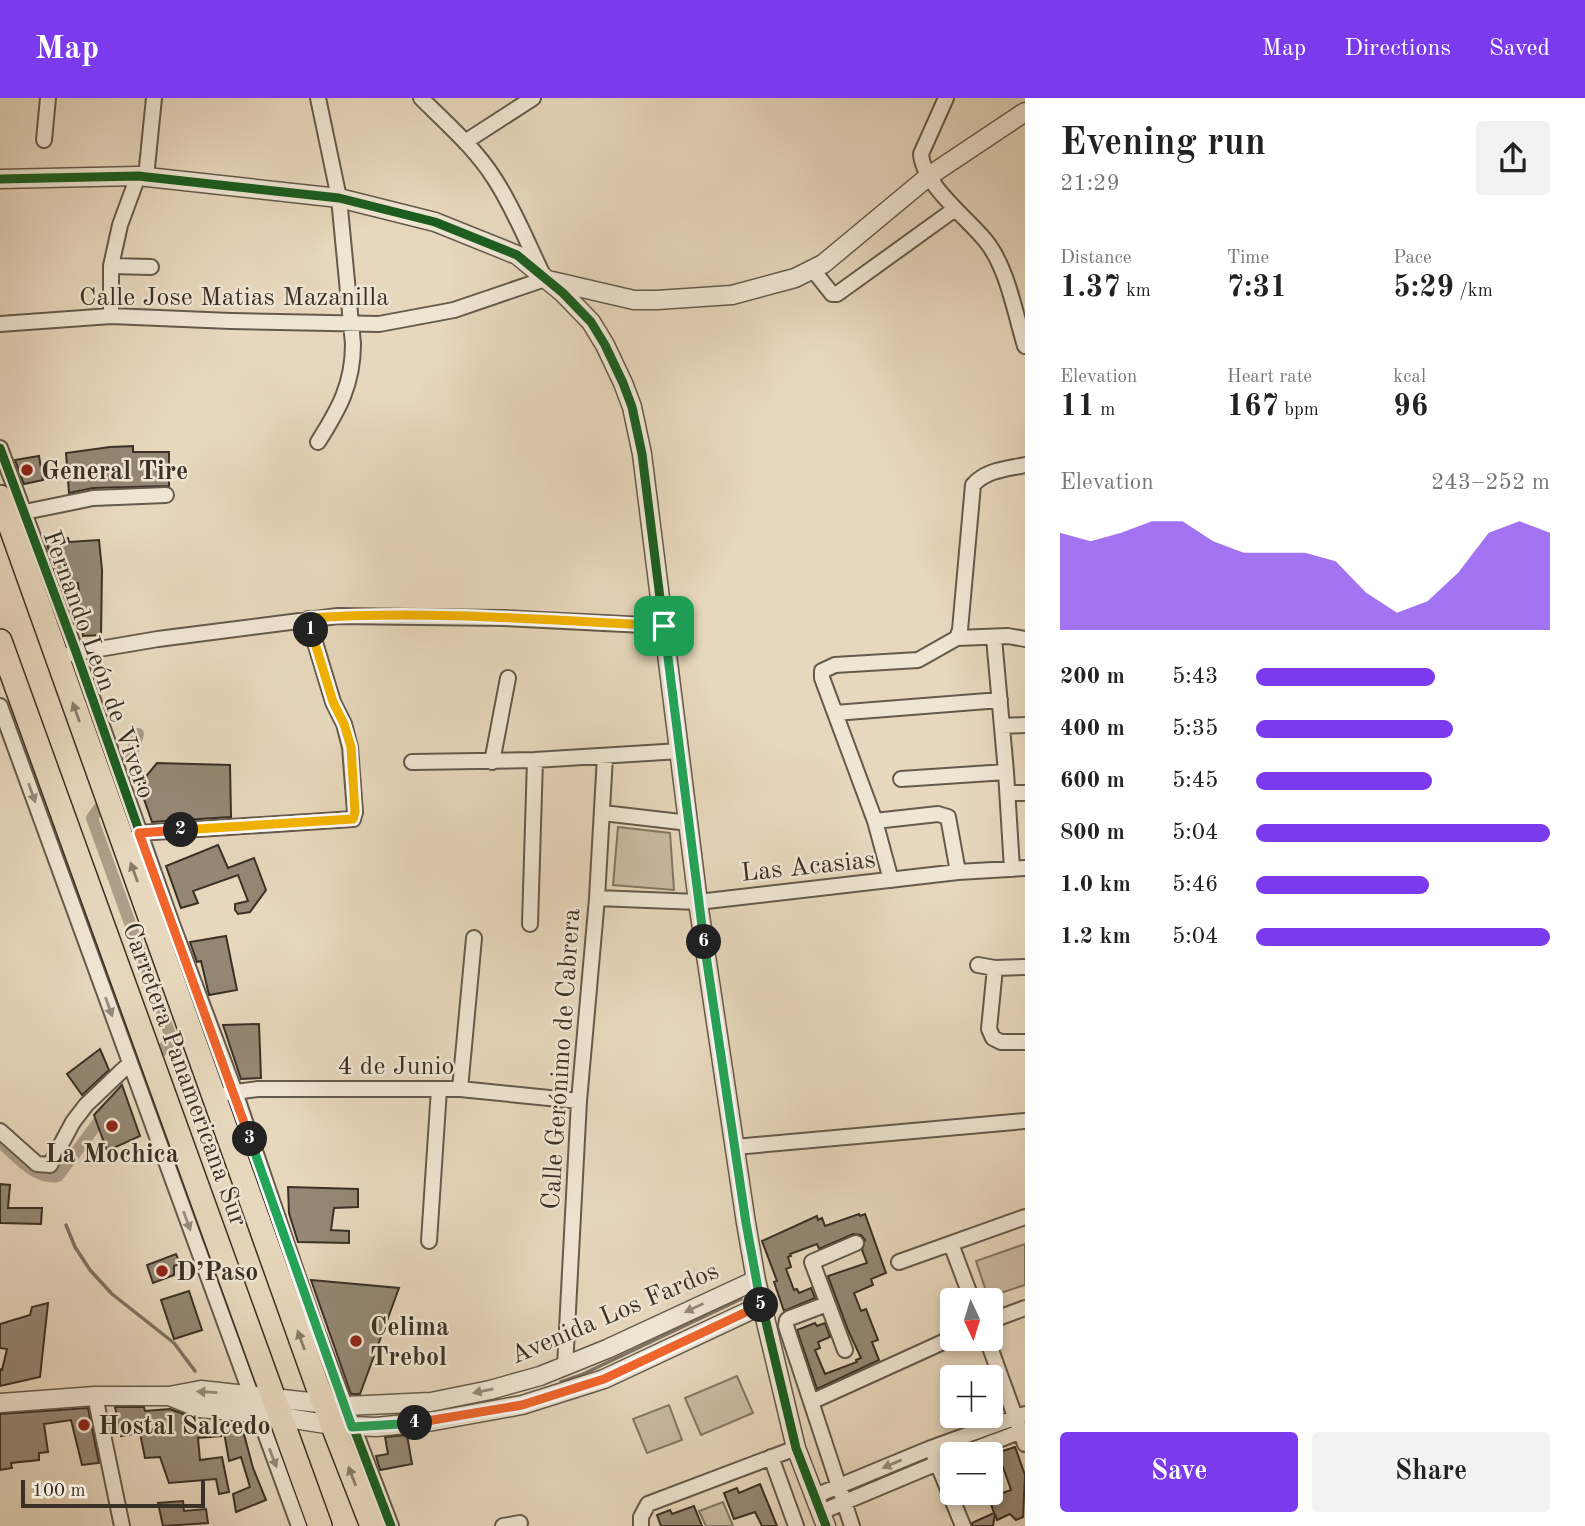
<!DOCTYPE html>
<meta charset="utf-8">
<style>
body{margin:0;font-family:"Old Standard TT",serif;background:#f2f2f2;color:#222;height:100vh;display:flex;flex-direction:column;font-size:26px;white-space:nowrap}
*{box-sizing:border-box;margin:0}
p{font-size:23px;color:#767676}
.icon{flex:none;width:38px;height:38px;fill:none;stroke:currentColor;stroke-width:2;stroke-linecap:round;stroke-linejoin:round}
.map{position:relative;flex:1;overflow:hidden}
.side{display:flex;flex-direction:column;background:#fff;width:560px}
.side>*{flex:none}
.needle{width:46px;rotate:176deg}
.buttons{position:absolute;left:940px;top:1190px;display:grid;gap:14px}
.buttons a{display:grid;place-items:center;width:63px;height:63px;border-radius:7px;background:#fff;box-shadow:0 4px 10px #0003;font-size:35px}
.scale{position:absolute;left:21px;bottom:18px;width:184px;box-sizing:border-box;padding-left:7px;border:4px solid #3a3025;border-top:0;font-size:19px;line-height:24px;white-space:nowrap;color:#3a3025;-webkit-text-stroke:5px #efe5d3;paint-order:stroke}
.pin{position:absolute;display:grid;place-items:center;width:60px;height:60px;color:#fff;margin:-30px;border-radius:14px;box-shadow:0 4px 10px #0006}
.km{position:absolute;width:35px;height:35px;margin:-18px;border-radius:50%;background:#222;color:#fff;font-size:19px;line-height:35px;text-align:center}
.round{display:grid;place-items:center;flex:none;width:74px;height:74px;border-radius:7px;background:#f2f2f2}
.summary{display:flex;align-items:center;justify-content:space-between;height:119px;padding:0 35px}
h1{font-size:38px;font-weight:800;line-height:52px}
.figures{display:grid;grid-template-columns:repeat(3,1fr);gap:10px;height:119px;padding:7px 35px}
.figures div{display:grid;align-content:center}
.figures b{font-size:30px;font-weight:800}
.figures small{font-size:19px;font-weight:400}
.figures p{font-size:19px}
.chart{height:196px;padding:14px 35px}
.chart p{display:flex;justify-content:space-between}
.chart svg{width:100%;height:126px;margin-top:7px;fill:#7c3aed;opacity:.7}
.action{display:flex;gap:14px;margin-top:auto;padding:14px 35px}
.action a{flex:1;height:80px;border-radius:7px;background:#7c3aed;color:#fff;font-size:28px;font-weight:800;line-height:80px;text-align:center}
.action a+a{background:#f2f2f2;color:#222}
ul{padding:0 35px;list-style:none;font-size:23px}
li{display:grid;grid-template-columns:112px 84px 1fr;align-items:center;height:52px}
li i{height:18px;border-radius:9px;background:#7c3aed}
header{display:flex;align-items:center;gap:42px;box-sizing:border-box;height:98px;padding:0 35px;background:#7c3aed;color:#fff}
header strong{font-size:33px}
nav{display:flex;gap:38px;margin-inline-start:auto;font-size:24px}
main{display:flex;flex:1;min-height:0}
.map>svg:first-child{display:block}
.green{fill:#cabba2;stroke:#827664;stroke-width:2}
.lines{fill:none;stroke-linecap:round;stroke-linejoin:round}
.stream{stroke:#7e7261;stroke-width:3.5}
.canal{stroke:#ac9e89;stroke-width:12}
.building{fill:#948774;stroke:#3a3025;stroke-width:2}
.minor-casing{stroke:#655a4b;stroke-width:18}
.tertiary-casing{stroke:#655a4b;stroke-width:21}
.trunk-casing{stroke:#3a3025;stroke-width:26}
.minor{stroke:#efe5d3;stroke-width:14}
.tertiary{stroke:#efe5d3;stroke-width:18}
.trunk{stroke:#e7d7bc;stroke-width:23}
.cycleway-casing{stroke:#efe5d3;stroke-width:13}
.cycleway{stroke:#1b5e20;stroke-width:9}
.oneway{fill:#887b69}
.oneway2{fill:#948a7c}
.split-1-casing{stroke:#fff;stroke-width:14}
.split-2-casing{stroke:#fff;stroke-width:14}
.split-3-casing{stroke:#fff;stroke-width:14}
.split-4-casing{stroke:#fff;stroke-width:14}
.split-5-casing{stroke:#fff;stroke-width:14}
.split-6-casing{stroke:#fff;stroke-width:14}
.split-7-casing{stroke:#fff;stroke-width:14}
.split-1{stroke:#f5b400;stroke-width:9}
.split-2{stroke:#f5b400;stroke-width:9}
.split-3{stroke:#f0652b;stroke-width:9}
.split-4{stroke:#22a559;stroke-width:9}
.split-5{stroke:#f0652b;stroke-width:9}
.split-6{stroke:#22a559;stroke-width:9}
.split-7{stroke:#22a559;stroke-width:9}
.poi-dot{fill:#8f2418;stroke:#efe5d3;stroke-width:2.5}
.labels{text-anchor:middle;stroke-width:5;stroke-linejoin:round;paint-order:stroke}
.street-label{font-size:26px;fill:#3a3025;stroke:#efe5d3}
.poi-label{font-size:26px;font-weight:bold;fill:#3a3025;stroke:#efe5d3;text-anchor:start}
</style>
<header>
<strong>Map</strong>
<nav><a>Map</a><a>Directions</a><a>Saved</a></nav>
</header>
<main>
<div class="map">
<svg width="1025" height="1428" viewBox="0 0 1025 1428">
<rect width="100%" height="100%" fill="#e7d7bc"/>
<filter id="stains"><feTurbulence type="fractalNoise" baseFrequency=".00286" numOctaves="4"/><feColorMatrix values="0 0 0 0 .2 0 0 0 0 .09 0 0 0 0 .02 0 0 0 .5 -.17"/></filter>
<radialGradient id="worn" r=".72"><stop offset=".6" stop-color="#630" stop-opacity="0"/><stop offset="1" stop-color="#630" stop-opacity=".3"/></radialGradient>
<path class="green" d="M618,729L670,735L674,792L613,787Z
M1025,1146V1187L988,1199L976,1163Z
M737,1278L753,1315L701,1337L685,1300Z
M669,1307L682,1342L647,1355L633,1321Z
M723,1404L733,1428H706L699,1413Z"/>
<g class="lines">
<path class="stream" d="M66,1127L75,1149L90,1172L112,1196L174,1245L195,1273
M561,1284L581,1277L741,1201"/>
<path class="canal" d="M131,658L138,636
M100,709L92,720L172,942L159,955
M0,1044C17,1058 35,1082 58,1078L106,1014"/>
</g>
<path class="building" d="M133,348V354H169V388L93,390L69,395L66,355L110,349Z
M39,358L43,382L24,386L15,362Z
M68,440L69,444L99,442L102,472L101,537L83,538L78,485L61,486L49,453L46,443Z
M157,665L230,667L231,719L152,724L139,687Z
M218,747L228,770L254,760L266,792L250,814L238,816L235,812V806L248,803L238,777L193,793L198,805L181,810L166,768Z
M226,838L237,892L209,897L201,863L197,864L190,844Z
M259,926L261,980L241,981L223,927Z
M100,951L109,972L82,997L67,976Z
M122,987L140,1038L107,1053L94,1017Z
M0,1086L10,1087L8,1110H42L41,1126L0,1125Z
M288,1089L358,1091V1109L334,1110L331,1132L349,1133V1145L298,1144L289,1115Z
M859,1116L860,1118L865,1116L886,1175L871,1181L873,1187L854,1195L861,1213L866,1211L878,1242L872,1244L879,1262L817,1291L797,1232L815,1225L817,1228L825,1225L830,1239L818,1244L820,1250L815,1252L825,1276L857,1264L856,1262L861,1260L848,1232L828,1178L867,1165L862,1152L865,1142L861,1137L853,1136L819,1151L817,1146L790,1156L791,1158L788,1159L791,1169L786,1171L794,1192L797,1191L799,1195L811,1190L815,1200L784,1213L774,1184L777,1183L762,1143L817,1118L818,1122L822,1120L825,1128Z
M176,1156L180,1166L174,1168V1177L153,1185L147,1167Z
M311,1182L399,1190L360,1296H351Z
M189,1193L202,1232L174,1241L161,1202Z
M48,1205L40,1279L0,1288V1271L2,1272L7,1251L0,1250V1226L30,1217L32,1209Z
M115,1309H144L145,1313L170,1311L197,1321V1330H221V1338L198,1340L200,1362L222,1359L229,1394L219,1396L216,1381L169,1385L160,1359L145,1360L140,1335L121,1338Z
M88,1310L99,1365L82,1367L71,1322L44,1326L48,1354L39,1355V1362L11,1365L12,1370L0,1372V1316Z
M222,1323L241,1325L253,1370L266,1402L236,1414L233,1396L250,1389L241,1359L229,1363Z
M407,1337L412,1366L380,1372L376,1358L388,1356L385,1339Z
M1015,1349L1025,1377L1023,1419L1016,1422L1010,1416L997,1422L995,1416L993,1428H972V1425L994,1415L989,1400L1011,1392L1003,1369L990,1374V1357Z
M760,1386L771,1413L777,1428H762L755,1414L734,1421L724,1395L737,1390L739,1395Z
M183,1403L184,1413L206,1411L208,1425L163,1428L158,1405Z
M694,1408L702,1428H661L657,1417L670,1412L672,1416Z"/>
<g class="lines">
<g class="minor-casing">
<path id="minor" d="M318,0L339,100L353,246C353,286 339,311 318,344
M946,0L921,56C923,86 966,119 985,142C1007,168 1015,215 1025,248
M44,42L48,0
M465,44L533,0
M146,79L154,0
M111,168L151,169
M813,172L832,196H837L955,111
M111,218V168L120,127L138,78
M0,226L111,218L231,223L379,226L454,212L545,181C528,147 515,112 494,80C475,50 446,25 421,0
M0,350L76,554L172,826L235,994L314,1226L391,1428
M15,416L93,400L166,397
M957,540L1008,538L1025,541
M994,540L1006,674L1012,771
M70,556L158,541L338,518L503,520L664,528
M0,608L299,1428
M835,615L1000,602
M1003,628L1025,627
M412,664L535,662L680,653
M492,664L508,580
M901,681L1006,674
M1008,695H1025
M603,715L689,725
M875,723L938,716L948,719L958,774
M139,735L353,721L355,714L350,649L344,626L333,604L308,521
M891,782L875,723L822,580V573L835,567L918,562L957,540L960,532L973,387C986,372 1006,371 1025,367
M597,800L698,804L958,774L1025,770
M530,826L535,662
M978,867L995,870L1025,869
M995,870L989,931L993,940L1001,944H1025
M460,991L474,840
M228,995L258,991H460L579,1003
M0,1033L37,1066L50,1067L73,1024L86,1007L129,966
M735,1049L1025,1023
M429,1143L439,991
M951,1146L972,1202
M899,1164L1025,1119
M827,1206L790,1220L787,1222L786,1228L852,1428
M990,1223L1025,1210
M987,1241L1025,1346
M845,1252L812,1164L856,1145
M565,1269L579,1003L597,800L605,658
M95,1298L122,1428
M811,1304L952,1240
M961,1356L1025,1332
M934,1357L963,1428
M771,1359L796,1428
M815,1398L931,1350L1025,1316
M821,1414L952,1359
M503,1428L520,1425
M641,1428V1419L648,1406L796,1350"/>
</g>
<g class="tertiary-casing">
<path id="tertiary" d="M0,81L138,78L339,100L435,124L517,157L563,195L591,224L605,247L623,285L632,309L642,356L698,804L746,1125L756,1182L796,1350L826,1428
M552,183L634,202H657L732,197L795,180L823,166L929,78L1025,14
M169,1298L199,1310L256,1315L332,1327L376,1329L434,1323L522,1307L604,1281L762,1207
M0,1305L95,1298H169L201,1292L346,1308L431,1304L490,1292L540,1278L607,1251L756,1182"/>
</g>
<g class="trunk-casing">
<path id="trunk" d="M0,399L317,1287L372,1428
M0,543L320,1428"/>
</g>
<use href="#minor" class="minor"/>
<use href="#tertiary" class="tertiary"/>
<use href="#trunk" class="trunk"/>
<g class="cycleway-casing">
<path id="cycleway" d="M0,81L138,78L339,100L435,124L517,157L563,195L591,224L605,247L623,285L632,309L642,356L698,804L746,1125L756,1182L796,1350L826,1428
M0,350L76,554L172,826L235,994L314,1226L391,1428"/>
</g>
<use href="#cycleway" class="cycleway"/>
</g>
<defs><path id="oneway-solid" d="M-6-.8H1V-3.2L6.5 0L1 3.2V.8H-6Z" transform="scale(1.75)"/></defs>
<g class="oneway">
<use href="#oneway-solid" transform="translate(76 614) rotate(-110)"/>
<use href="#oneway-solid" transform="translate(134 774) rotate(-110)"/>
<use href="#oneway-solid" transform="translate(301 1242) rotate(-110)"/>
<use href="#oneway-solid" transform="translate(352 1378) rotate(-111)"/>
</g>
<g class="oneway2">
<use href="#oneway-solid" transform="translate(32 695) rotate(70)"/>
<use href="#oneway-solid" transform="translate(109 909) rotate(70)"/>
<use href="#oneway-solid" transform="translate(187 1123) rotate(70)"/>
<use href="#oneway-solid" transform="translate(694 1210) rotate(155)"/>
<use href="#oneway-solid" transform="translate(483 1293) rotate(169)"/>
<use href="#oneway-solid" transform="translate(207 1294) rotate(-177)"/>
<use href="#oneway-solid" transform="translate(273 1360) rotate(69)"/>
<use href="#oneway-solid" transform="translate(892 1366) rotate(157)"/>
</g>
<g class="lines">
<g class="split-1-casing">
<path id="split-1" d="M311,532L308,520C426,512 546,522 664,528"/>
</g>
<g class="split-2-casing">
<path id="split-2" d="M181,732L353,721L355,714L351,649L344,626L333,604L311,532"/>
</g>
<g class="split-3-casing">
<path id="split-3" d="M181,732L139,735L250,1041"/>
</g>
<g class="split-4-casing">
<path id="split-4" d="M250,1041L352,1329L415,1325"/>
</g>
<g class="split-5-casing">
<path id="split-5" d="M415,1325L522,1307L604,1281L761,1207"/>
</g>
<g class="split-6-casing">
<path id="split-6" d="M704,844L746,1125L761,1207"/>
</g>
<g class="split-7-casing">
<path id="split-7" d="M664,528L704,844"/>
</g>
<use href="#split-1" class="split-1"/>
<use href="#split-2" class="split-2"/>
<use href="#split-3" class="split-3"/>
<use href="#split-4" class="split-4"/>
<use href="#split-5" class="split-5"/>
<use href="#split-6" class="split-6"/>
<use href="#split-7" class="split-7"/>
</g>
<g class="poi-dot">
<circle cx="27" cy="372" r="7"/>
<circle cx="112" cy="1028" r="7"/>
<circle cx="162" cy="1173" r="7"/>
<circle cx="356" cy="1243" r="7"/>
<circle cx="84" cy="1327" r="7"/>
</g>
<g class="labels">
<g class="street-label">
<text x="234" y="207">Calle Jose Matias Mazanilla</text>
<text transform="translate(100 566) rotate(70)" y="9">Fernando León de Vivero</text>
<text transform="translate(808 767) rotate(-6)" y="9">Las Acasias</text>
<text transform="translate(560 961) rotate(-86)" y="9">Calle Gerónimo de Cabrera</text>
<text x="396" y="976">4 de Junio</text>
<text transform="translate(186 976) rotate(70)" y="9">Carretera Panamericana Sur</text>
<text transform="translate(614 1214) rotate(-23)" y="9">Avenida Los Fardos</text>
</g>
<g class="poi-label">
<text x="41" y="381">General Tire</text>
<text x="112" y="1064" text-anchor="middle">La Mochica</text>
<text x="176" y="1182">D’Paso</text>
<text x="370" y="1237">Celima<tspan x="370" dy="30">Trebol</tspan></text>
<text x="98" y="1336">Hostal Salcedo</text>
</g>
</g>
<rect width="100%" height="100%" filter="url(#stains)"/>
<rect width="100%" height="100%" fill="url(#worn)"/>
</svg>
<div class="buttons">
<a><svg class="needle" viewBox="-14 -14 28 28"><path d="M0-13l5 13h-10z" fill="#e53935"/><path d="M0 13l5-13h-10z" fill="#767676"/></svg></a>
<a>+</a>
<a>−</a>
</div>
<div class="scale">100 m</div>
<div class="pin" style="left:664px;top:528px;background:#1e9e55"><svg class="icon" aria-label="arrive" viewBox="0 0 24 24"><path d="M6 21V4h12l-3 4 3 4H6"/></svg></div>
<b class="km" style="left:311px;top:532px">1</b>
<b class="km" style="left:181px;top:732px">2</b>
<b class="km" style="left:250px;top:1041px">3</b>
<b class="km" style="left:415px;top:1325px">4</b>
<b class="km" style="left:761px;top:1207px">5</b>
<b class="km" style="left:704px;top:844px">6</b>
</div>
<section class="side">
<div class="summary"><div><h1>Evening run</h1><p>21:29</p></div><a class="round"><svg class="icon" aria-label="share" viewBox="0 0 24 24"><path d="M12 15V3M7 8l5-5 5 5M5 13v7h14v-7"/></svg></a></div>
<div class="figures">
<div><p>Distance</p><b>1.37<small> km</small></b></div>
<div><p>Time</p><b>7:31</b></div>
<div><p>Pace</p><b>5:29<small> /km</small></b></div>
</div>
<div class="figures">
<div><p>Elevation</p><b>11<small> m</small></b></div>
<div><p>Heart rate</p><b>167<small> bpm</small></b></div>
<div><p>kcal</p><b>96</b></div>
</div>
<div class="chart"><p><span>Elevation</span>243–252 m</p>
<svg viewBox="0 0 160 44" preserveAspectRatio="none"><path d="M0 44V10L10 13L20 10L30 6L40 6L50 13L60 17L70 17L80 17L90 20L100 31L110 38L120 34L130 24L140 10L150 6L160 10V44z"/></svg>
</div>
<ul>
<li><b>200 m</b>5:43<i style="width:61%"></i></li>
<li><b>400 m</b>5:35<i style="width:67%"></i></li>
<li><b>600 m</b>5:45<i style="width:60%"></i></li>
<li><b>800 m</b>5:04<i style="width:100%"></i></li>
<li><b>1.0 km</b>5:46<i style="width:59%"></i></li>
<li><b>1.2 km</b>5:04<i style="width:100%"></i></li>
</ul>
<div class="action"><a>Save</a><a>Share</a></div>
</section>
</main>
